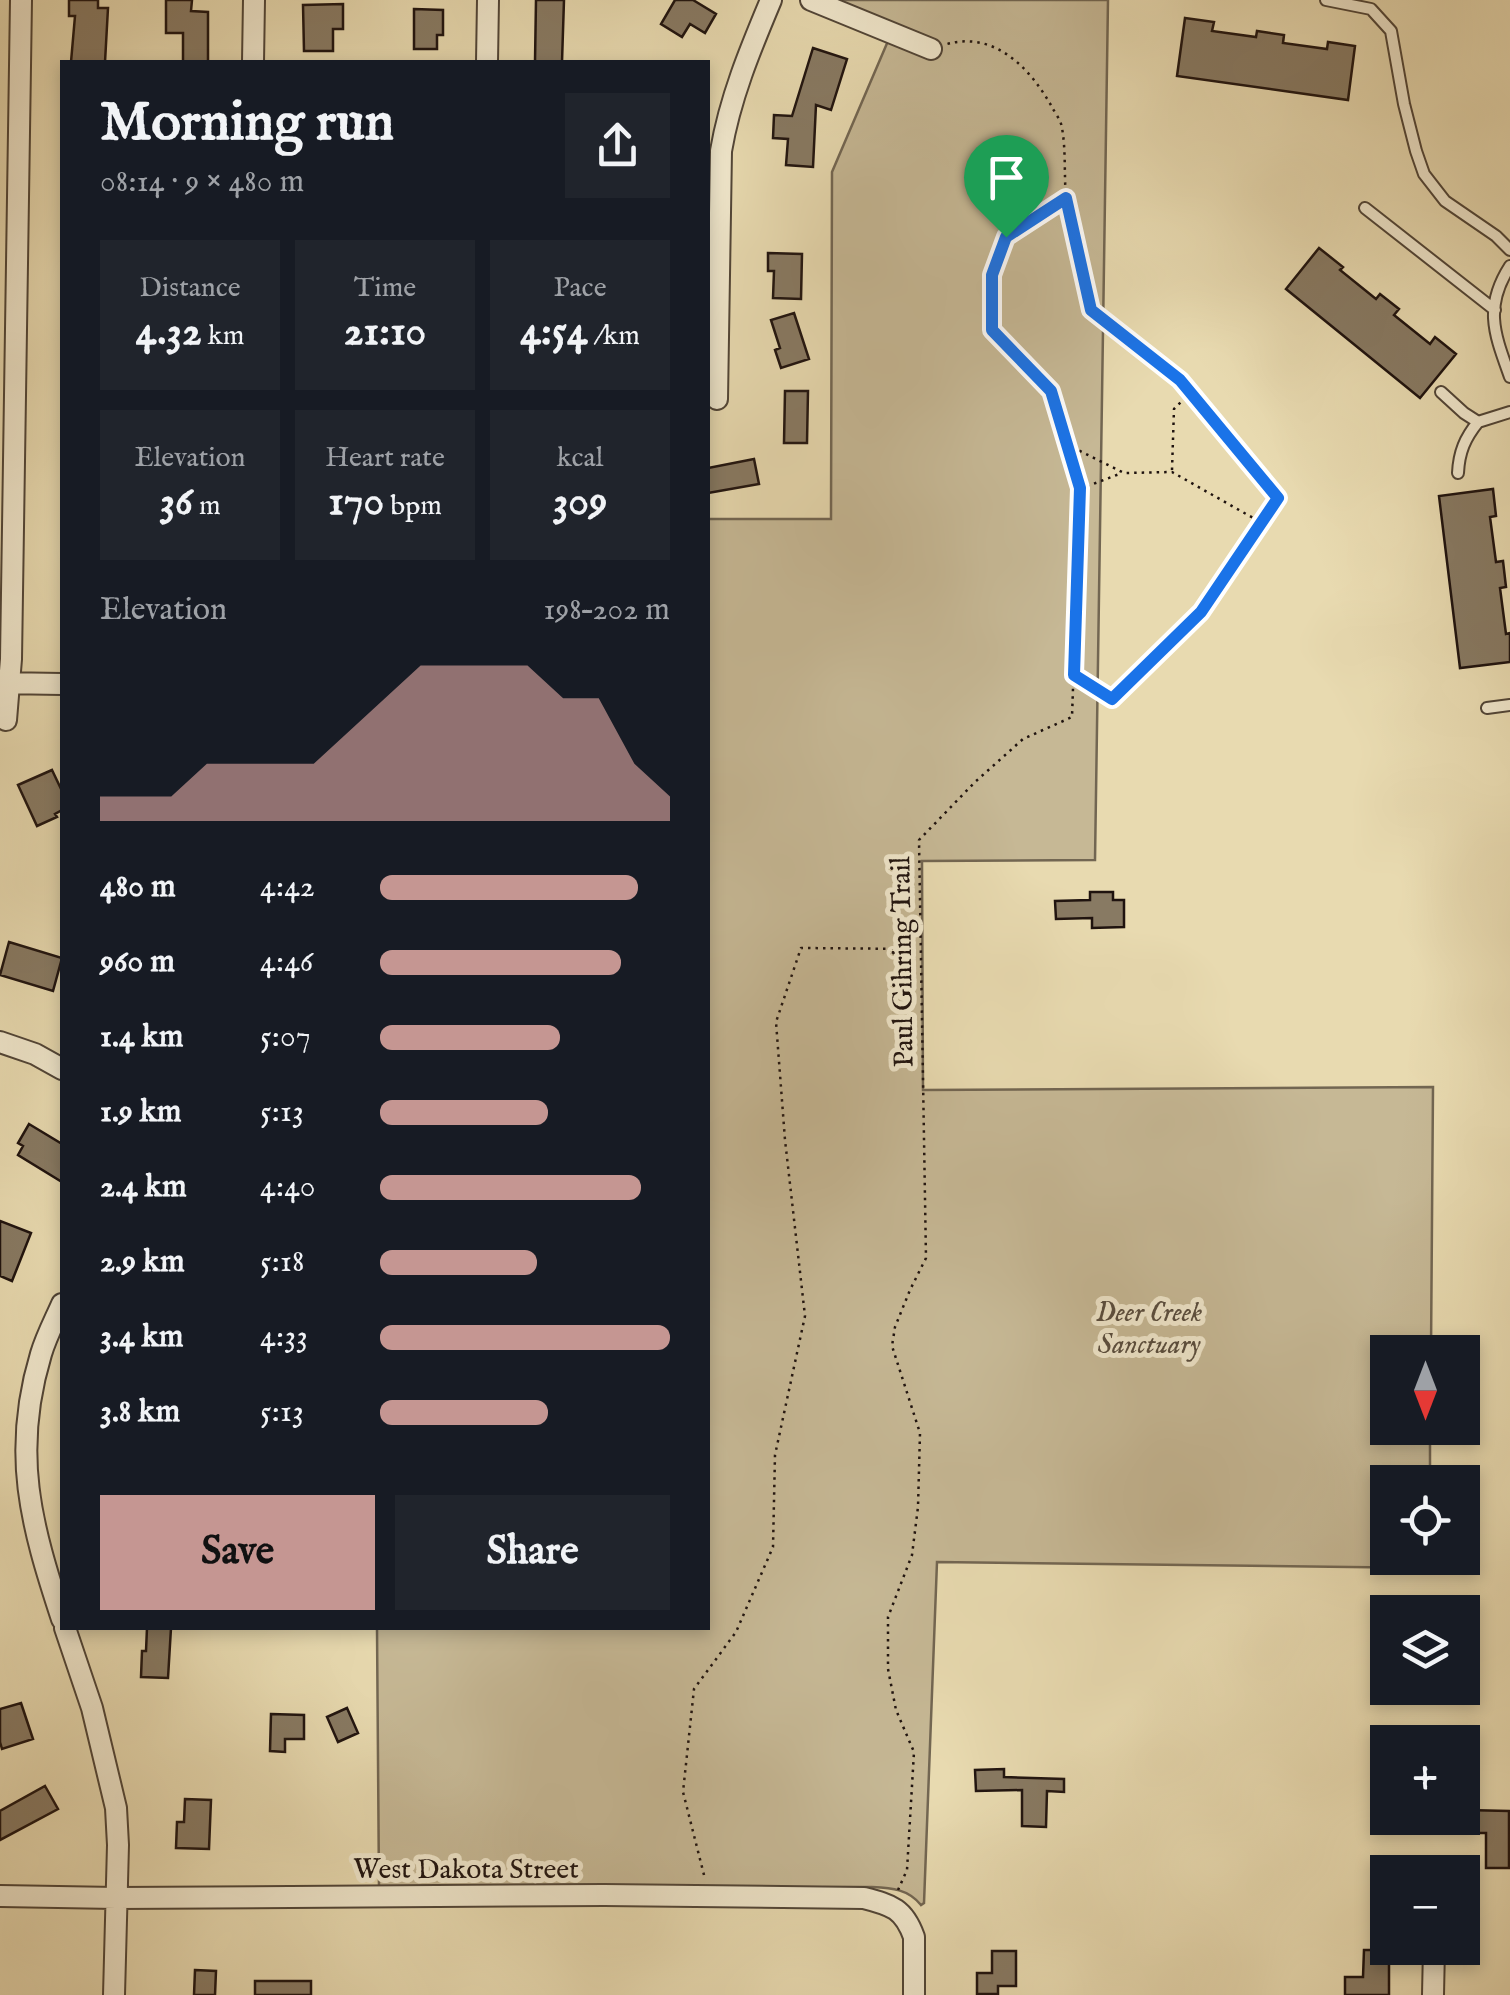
<!DOCTYPE html>
<meta charset="utf-8">
<style>
body{margin:0;font-family:"IM FELL English",serif;background:#20242c;color:#f1f3f6;height:100vh;display:flex;flex-direction:column;font-size:38px;white-space:nowrap}
*{box-sizing:border-box;margin:0}
p{font-size:32px;color:#9ea1a6}
.icon{flex:none;width:55px;height:55px;fill:none;stroke:currentColor;stroke-width:2;stroke-linecap:round;stroke-linejoin:round}
.map{position:relative;flex:1;overflow:hidden}
.details{position:absolute;left:60px;top:60px;width:650px;height:1570px;display:flex;flex-direction:column;background:#171b24;border-radius:0px;box-shadow:0 5px 15px #0003}
.details>*{flex:none}
.needle{width:65px;rotate:180deg}
.buttons{position:absolute;left:1370px;top:1335px;display:grid;gap:20px}
.buttons a{display:grid;place-items:center;width:110px;height:110px;border-radius:0px;background:#171b24;box-shadow:0 5px 15px #0003;font-size:50px}
.pin{position:absolute;display:grid;place-items:center;width:85px;height:85px;color:#fff;margin:-102px -42px;border-radius:50% 50% 50% 0;rotate:-45deg;box-shadow:0 0 10px #0007}
.pin .icon{rotate:45deg}
.round{display:grid;place-items:center;flex:none;width:105px;height:105px;border-radius:0px;background:#20242c}
.summary{display:flex;align-items:center;justify-content:space-between;height:170px;padding:0 40px}
h1{font-size:55px;font-weight:800;line-height:75px}
.stats{display:grid;grid-template-columns:repeat(3,1fr);gap:15px;height:170px;padding:10px 40px}
.stats div{display:grid;align-content:center;border-radius:0px;background:#20242c;text-align:center}
.stats b{font-size:42px;font-weight:800}
.stats small{font-size:28px;font-weight:400}
.stats p{font-size:28px}
.chart{height:280px;padding:20px 40px}
.chart p{display:flex;justify-content:space-between}
.chart svg{width:100%;height:180px;margin-top:10px;fill:#c59692;opacity:.7}
.cta{display:flex;gap:20px;margin-top:auto;padding:20px 40px}
.cta a{flex:1;height:115px;border-radius:0px;background:#c59692;color:#111;font-size:40px;font-weight:800;line-height:115px;text-align:center}
.cta a+a{background:#20242c;color:#f1f3f6}
ul{padding:0 40px;list-style:none;font-size:32px}
li{display:grid;grid-template-columns:160px 120px 1fr;align-items:center;height:75px}
li i{height:25px;border-radius:12px;background:#c59692}
.map>svg:first-child{display:block}
.green{fill:#c6b895;stroke:#726652;stroke-width:2.5}
.building{fill:#887a63;stroke:#1f130f;stroke-width:2.5}
.lines{fill:none;stroke-linecap:round;stroke-linejoin:round}
.lane-casing{stroke:#514537;stroke-width:14}
.street-casing{stroke:#514537;stroke-width:24}
.path{stroke:#1f130f;stroke-width:2.5;stroke-dasharray:2.5 5;stroke-linecap:butt}
.lane{stroke:#f0e7cc;stroke-width:10}
.street{stroke:#f0e7cc;stroke-width:20}
.route-casing{stroke:#fff;stroke-width:20}
.route{stroke:#1a73e8;stroke-width:12}
.labels{text-anchor:middle;stroke-width:10;stroke-linejoin:round;paint-order:stroke}
.street-label{font-size:28px;fill:#1f130f;stroke:#f0e7cc}
.park-label{font-size:28px;font-style:italic;fill:#594d3e;stroke:#f0e7cc}
</style>
<div class="map">
<svg width="1510" height="1995" viewBox="0 0 1510 1995">
<rect width="100%" height="100%" fill="#e8dab0"/>
<filter id="stains"><feTurbulence type="fractalNoise" baseFrequency=".002" numOctaves="4"/><feColorMatrix values="0 0 0 0 .2 0 0 0 0 .09 0 0 0 0 .02 0 0 0 .5 -.17"/></filter>
<radialGradient id="worn" r=".72"><stop offset=".6" stop-color="#630" stop-opacity="0"/><stop offset="1" stop-color="#630" stop-opacity=".3"/></radialGradient>
<path class="green" d="M828,0H1108L1095,860L922,861L923,1090L1433,1087L1431,1352H1388V1428H1430V1482H1388V1558H1429V1568L937,1562L924,1903L921,1905C908,1889 892,1888 872,1887L379,1889L377,1628H708V519H831L832,172L894,27Z"/>
<path class="building" d="M69,0H98V8H108L105,62H71L75,16H69Z
M166,0H192L191,11L208,12V62H183V33H166Z
M536,0H564L562,62H535Z
M675,0H693L716,14L705,33L690,24L682,37L661,24Z
M343,4V29H333V51H304L303,5Z
M414,9L443,10V35H437V49H414Z
M1185,18L1214,22L1212,31L1256,37L1257,31L1284,35L1283,43L1327,49L1328,42L1355,46L1348,100L1177,76Z
M813,48L847,59L831,110L816,105L813,167L786,165L788,139L773,138L774,115L792,116Z
M1319,248L1343,267L1340,270L1376,299L1380,294L1399,309L1394,315L1430,344L1435,337L1456,354L1420,398L1286,289Z
M768,253L802,254L801,299L773,298L774,271H768Z
M794,313L809,359L781,368L775,350L780,348L771,320Z
M785,391H808L807,443H784Z
M754,459L759,484L708,493V468Z
M1493,489L1496,516L1490,517L1496,562L1503,561L1506,587L1500,588L1506,634L1510,633V662L1460,668L1439,496Z
M52,770L62,791V810L55,814L57,817L37,826L18,785Z
M1090,892H1113V900H1124V927L1092,928V918L1056,919L1055,901L1090,900Z
M9,942L62,958L53,991L0,975Z
M29,1124L62,1144V1182L18,1155L23,1146L18,1143Z
M0,1221L31,1233L12,1281L0,1276Z
M147,1628H171L168,1678L141,1677L142,1651H146Z
M21,1703L33,1739L2,1749L0,1742V1709Z
M347,1708L358,1733L338,1742L327,1717Z
M271,1714L304,1715V1739H285V1752L270,1751Z
M1004,1769V1777L1064,1779V1792L1047,1791L1046,1827L1022,1826V1790L976,1791L975,1770Z
M45,1786L58,1809L0,1840V1811Z
M185,1799L211,1800L209,1849L176,1848L177,1822H184Z
M1466,1810L1509,1811V1868H1486V1833H1466Z
M1364,1950H1382V1958H1389V1995H1345V1977H1363Z
M992,1951H1016V1986H998V1994H977V1973H992Z
M195,1970L216,1971L215,1995H194Z
M255,1981H311V1995H255Z"/>
<g class="lines">
<g class="lane-casing">
<path id="lane" d="M1326,0L1371,9L1391,31L1404,104L1416,151L1424,174L1445,201L1496,236L1510,250
M1365,208L1495,310
M1510,266C1483,308 1495,335 1510,377
M1441,392L1464,413L1478,422L1510,412
M1458,473C1459,452 1465,438 1478,422
M1487,708L1510,705"/>
</g>
<g class="street-casing">
<path id="street" d="M811,0L931,49
M253,62L254,0
M487,62L488,0
M717,399L721,151C730,98 750,50 771,0
M0,683L62,684
M6,720L11,659L21,0
M0,1042L35,1054L62,1069
M62,1304C55,1320 46,1337 41,1354C11,1453 31,1525 62,1619
M65,1628L92,1708L116,1808L118,1845L114,1995
M0,1896L116,1898L604,1895L864,1898C892,1905 904,1909 914,1937V1995
M1433,1995L1434,1948"/>
</g>
<path class="path" d="M1066,199L1091,310L1180,380L1279,499L1201,611L1112,699L1076,675
M1066,444L1124,473L1172,472L1262,523
M1172,470L1174,409L1188,395
M1080,489L1122,473
M704,1875L683,1792L694,1689L736,1632L773,1547L775,1455L805,1316L785,1140L776,1022L801,948L918,949
M898,1890L907,1870L914,1752L896,1710L888,1669V1617L912,1555L918,1507L920,1433L892,1346L895,1327L910,1290L926,1258L919,840L975,782L1023,739L1072,717L1080,489L1051,391L992,330L991,275L1006,237L1066,198C1064,176 1066,150 1062,128C1061,120 1055,113 1052,107C1030,68 995,31 947,44"/>
<use href="#lane" class="lane"/>
<use href="#street" class="street"/>
</g>
<g class="lines">
<g class="route-casing">
<path id="route" d="M1066,198L1091,310L1180,380L1278,498L1201,612L1112,699L1074,675L1080,488L1051,391L992,330V275L1006,237Z"/>
</g>
<use href="#route" class="route"/>
</g>
<g class="labels">
<g class="street-label">
<text transform="translate(901 962) rotate(-91)" y="10">Paul Gihring Trail</text>
<text x="466" y="1878">West Dakota Street</text>
</g>
<g class="park-label">
<text x="1149" y="1321">Deer Creek<tspan x="1149" dy="32">Sanctuary</tspan></text>
</g>
</g>
<rect width="100%" height="100%" filter="url(#stains)"/>
<rect width="100%" height="100%" fill="url(#worn)"/>
</svg>
<div class="buttons">
<a><svg class="needle" viewBox="-14 -14 28 28"><path d="M0-13l5 13h-10z" fill="#e53935"/><path d="M0 13l5-13h-10z" fill="#9ea1a6"/></svg></a>
<a><svg class="icon" aria-label="locate" viewBox="0 0 24 24"><circle cx="12" cy="12" r="6"/><path d="M12 2v4M12 18v4M2 12h4M18 12h4"/></svg></a>
<a><svg class="icon" aria-label="layers" viewBox="0 0 24 24"><path d="M12 4l9 5-9 5-9-5zM3 14l9 5 9-5"/></svg></a>
<a>+</a>
<a>−</a>
</div>
<div class="pin" style="left:1006px;top:237px;background:#1e9e55"><svg class="icon" aria-label="arrive" viewBox="0 0 24 24"><path d="M6 21V4h12l-3 4 3 4H6"/></svg></div>
<section class="details">
<div class="summary"><div><h1>Morning run</h1><p>08:14 · 9 × 480 m</p></div><a class="round"><svg class="icon" aria-label="share" viewBox="0 0 24 24"><path d="M12 15V3M7 8l5-5 5 5M5 13v7h14v-7"/></svg></a></div>
<div class="stats">
<div><p>Distance</p><b>4.32<small> km</small></b></div>
<div><p>Time</p><b>21:10</b></div>
<div><p>Pace</p><b>4:54<small> /km</small></b></div>
</div>
<div class="stats">
<div><p>Elevation</p><b>36<small> m</small></b></div>
<div><p>Heart rate</p><b>170<small> bpm</small></b></div>
<div><p>kcal</p><b>309</b></div>
</div>
<div class="chart"><p><span>Elevation</span>198–202 m</p>
<svg viewBox="0 0 160 44" preserveAspectRatio="none"><path d="M0 44V38L10 38L20 38L30 30L40 30L50 30L60 30L70 22L80 14L90 6L100 6L110 6L120 6L130 14L140 14L150 30L160 38V44z"/></svg>
</div>
<ul>
<li><b>480 m</b>4:42<i style="width:89%"></i></li>
<li><b>960 m</b>4:46<i style="width:83%"></i></li>
<li><b>1.4 km</b>5:07<i style="width:62%"></i></li>
<li><b>1.9 km</b>5:13<i style="width:58%"></i></li>
<li><b>2.4 km</b>4:40<i style="width:90%"></i></li>
<li><b>2.9 km</b>5:18<i style="width:54%"></i></li>
<li><b>3.4 km</b>4:33<i style="width:100%"></i></li>
<li><b>3.8 km</b>5:13<i style="width:58%"></i></li>
</ul>
<div class="cta"><a>Save</a><a>Share</a></div>
</section>
</div>
